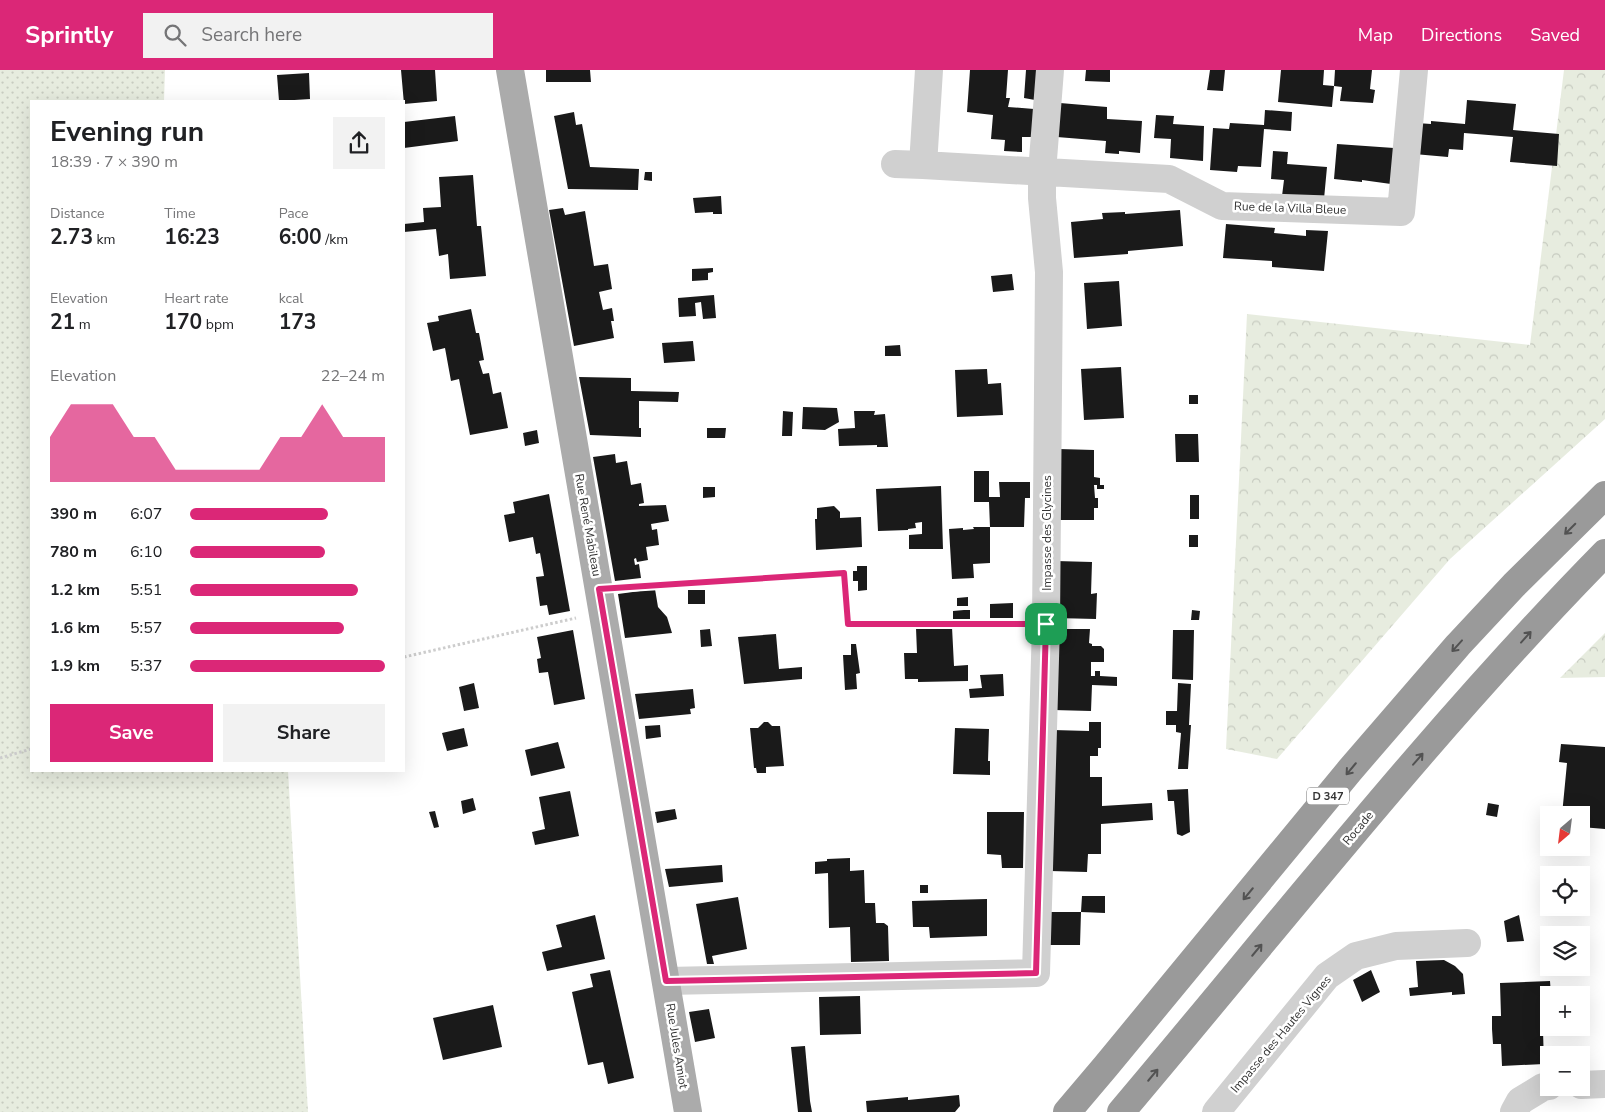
<!DOCTYPE html>
<meta charset="utf-8">
<style>
body{margin:0;font-family:"Nunito Sans",sans-serif;background:#f2f2f2;color:#202124;height:100vh;display:flex;flex-direction:column;font-size:19px;white-space:nowrap}
*{box-sizing:border-box;margin:0}
p{font-size:16px;color:#757577}
.icon{flex:none;width:28px;height:28px;fill:none;stroke:currentColor;stroke-width:2;stroke-linecap:round;stroke-linejoin:round}
.map{position:relative;flex:1;overflow:hidden}
.panel{position:absolute;left:30px;top:30px;width:375px;height:672px;display:flex;flex-direction:column;background:#fff;border-radius:0px;box-shadow:0 5px 20px #0002}
.panel>*{flex:none}
.needle{width:32px;rotate:208deg}
.buttons{position:absolute;left:1540px;top:736px;display:grid;gap:10px}
.buttons a{display:grid;place-items:center;width:50px;height:50px;border-radius:0px;background:#fff;box-shadow:0 5px 20px #0002;font-size:25px}
.pin{position:absolute;display:grid;place-items:center;width:42px;height:42px;color:#fff;margin:-21px;border-radius:10px;box-shadow:0 2px 8px #0006}
.round{display:grid;place-items:center;flex:none;width:52px;height:52px;border-radius:0px;background:#f2f2f2}
.summary{display:flex;align-items:center;justify-content:space-between;height:85px;padding:0 20px}
h1{font-size:28px;font-weight:700;line-height:38px}
.stats{display:grid;grid-template-columns:repeat(3,1fr);gap:8px;height:85px;padding:5px 20px}
.stats div{display:grid;align-content:center}
.stats b{font-size:21px;font-weight:700}
.stats small{font-size:14px;font-weight:400}
.stats p{font-size:14px}
.chart{height:140px;padding:10px 20px}
.chart p{display:flex;justify-content:space-between}
.chart svg{width:100%;height:90px;margin-top:5px;fill:#db2777;opacity:.7}
.cta{display:flex;gap:10px;margin-top:auto;padding:10px 20px}
.cta a{flex:1;height:58px;border-radius:0px;background:#db2777;color:#fff;font-size:20px;font-weight:700;line-height:58px;text-align:center}
.cta a+a{background:#f2f2f2;color:#202124}
ul{padding:0 20px;list-style:none;font-size:16px}
li{display:grid;grid-template-columns:80px 60px 1fr;align-items:center;height:38px}
li i{height:12px;border-radius:6px;background:#db2777}
header{display:flex;align-items:center;gap:30px;box-sizing:border-box;height:70px;padding:0 25px;background:#db2777;color:#fff}
header strong{font-size:24px}
nav{display:flex;gap:28px;margin-inline-start:auto;font-size:18px}
.search{width:350px;height:45px;background:#f2f2f2;display:flex;align-items:center;gap:12px;box-sizing:border-box;padding:0 18px;border-radius:0px;color:#757577;font-size:19px}
.map>svg:first-child{display:block}
.grass{fill:url(#grass-dots)}
.forest{fill:url(#forest-crowns)}
.building{fill:#1a1a1a}
.lines{fill:none;stroke-linecap:round;stroke-linejoin:round}
.path{stroke:#cdcdcd;stroke-width:3;stroke-dasharray:2.5 2.5;stroke-linecap:butt}
.minor{stroke:#d0d0d0;stroke-width:28}
.major{stroke:#ababab;stroke-width:28}
.highway{stroke:#9a9a9a;stroke-width:28}
.oneway{stroke:#525252}
.route-casing{stroke:#fff;stroke-width:10}
.route{stroke:#db2777;stroke-width:6}
.labels{text-anchor:middle;stroke-width:5;stroke-linejoin:round;paint-order:stroke}
.shield{fill:#fff;stroke:#707070;stroke-width:1}
.shield-label{font-size:11px;font-weight:bold;fill:#333}
.street-label{font-size:12px;fill:#333;stroke:#fff}
</style>
<header>
<strong>Sprintly</strong>
<div class="search"><svg class="icon" aria-label="search" viewBox="0 0 24 24"><circle cx="10" cy="10" r="6"/><path d="M15 15l6 6"/></svg>Search here</div>
<nav><a>Map</a><a>Directions</a><a>Saved</a></nav>
</header>
<div class="map">
<svg width="1605" height="1042" viewBox="0 0 1605 1042">
<defs>
<pattern id="grass-dots" width="8" height="8" patternUnits="userSpaceOnUse" patternTransform="scale(1.25)"><rect width="8" height="8" fill="#e7ecdf"/><path d="M2 2h.1M6 6h.1" fill="none" stroke="#c7cbc0" stroke-width="1.8" stroke-linecap="round"/></pattern>
<pattern id="forest-crowns" width="20" height="18" patternUnits="userSpaceOnUse" patternTransform="scale(1.25)"><rect width="20" height="18" fill="#e7ecdf"/><path d="M2 6a3 3 0 1 1 6 0M12 15a3 3 0 1 1 6 0" fill="none" stroke="#c7cbc0"/></pattern>
</defs>
<rect width="100%" height="100%" fill="#fff"/>
<path class="grass" d="M0,0H165L164,31H31V701H288L308,1042H0Z"/>
<path class="forest" d="M1564,0H1605V349L1450,489L1277,689L1226,679L1247,244L1530,275Z
M1605,563V607L1560,608Z"/>
<path class="building" d="M401,0H435L437,31L404,34Z
M546,0H590L591,12H546Z
M970,0H1008L1006,28H1010L1008,37L1034,39L1032,67H1022V82L1004,81L1005,70L991,69L993,45L967,42Z
M1026,0H1037L1035,30L1024,28Z
M1086,0H1110V12L1085,11Z
M1210,0H1225L1223,21L1207,20Z
M1281,0H1324L1323,15L1334,16L1335,0H1372L1370,19L1375,20L1373,33L1340,31L1342,17L1334,16L1332,37L1278,32Z
M309,3L310,29L279,31L277,5Z
M1467,30L1516,34L1513,60L1559,64L1557,96L1510,92L1513,67L1464,63L1463,80L1449,79L1448,87L1414,84L1417,53L1431,54V51L1465,54Z
M1060,33L1107,37V49L1142,51L1140,83L1119,81V84L1105,83L1106,71L1057,67Z
M1265,40L1292,42L1291,61L1264,59L1261,97L1238,96L1237,102L1210,100L1213,58L1229,59L1230,53L1264,55Z
M574,42L576,55L582,54L590,97L639,99L638,120L568,119L554,46Z
M1156,45L1174,46L1173,54L1204,56L1203,91L1170,88L1171,69L1154,68Z
M455,46L458,71L404,78V52Z
M1337,74L1394,78L1391,114L1362,110V112L1334,109Z
M1273,81L1288,82L1287,94L1327,97L1324,129L1282,126L1284,110L1271,109Z
M645,102H652V111L644,110Z
M473,105L477,156H481L486,206L450,209L448,184L439,186L436,159L404,162V154L424,152L423,138L441,137L439,107Z
M721,126L722,144H713V142L695,143L693,128Z
M563,138L565,145L585,141L594,196L608,194L612,219L599,222L603,240L612,238L614,251H611L614,268L574,276L549,140Z
M1180,140L1183,176L1128,181V184L1074,188L1071,152L1103,149L1102,143L1125,142V144Z
M1226,154L1275,158L1274,163L1306,166V160L1328,161L1324,201L1272,197V191L1223,188Z
M713,198V202L708,203V210L692,211V199Z
M1012,204L1014,220L993,222L991,206Z
M1119,211L1122,256L1087,259L1084,213Z
M714,225L716,248L703,249L701,232L695,233L696,246L679,247L678,228Z
M471,239L476,263H479L484,290L479,291L483,304L489,303L493,324L501,322L508,358L470,365L459,309L451,311L445,278L433,281L427,253L439,251L438,246Z
M693,271L695,291L664,293L662,273Z
M900,275L901,286H885V276Z
M1121,297L1124,348L1084,350L1081,299Z
M987,299L988,314L1001,313L1003,345L957,347L955,300Z
M579,307L631,308V321L679,322L678,332L639,331V358H641V367L590,365Z
M1189,325H1198V334H1189Z
M803,337L837,338L839,352L825,360L802,359Z
M783,341L793,342L792,366H782Z
M854,341H875L874,345L885,344L888,377H877V375L839,376L838,359L855,358Z
M707,358H726L725,368H707Z
M537,360L539,373L525,376L523,363Z
M1175,364H1198L1199,392H1176Z
M1059,379L1094,380V407L1100,408V415H1104V419H1097V415H1094L1095,428H1098V438H1094V450H1057Z
M615,384L616,393L627,391L631,415L641,413L644,433L639,434V436L666,435L669,451L651,454L652,460L657,459L659,475L646,477L648,490L637,492L636,488L634,489L635,495L639,494L641,508L615,511L593,387Z
M974,401H989V427H1000L999,412H1030V428H1025L1024,457H990L989,432H974Z
M941,416L943,479H909V465L922,464V452L915,453L916,458L908,459V460L878,461L876,419Z
M703,417H715V427L703,428Z
M549,424L570,541L549,545L547,535L540,536L536,507L544,506L540,483L536,484L533,467L509,472L504,445L515,443L513,432Z
M1190,425H1199V449H1190Z
M834,436L840,442V448L861,447L862,477L816,480L815,449H817V438Z
M973,457H990V493L973,494L974,508L952,509L949,459L963,458V460L974,459Z
M1189,465H1198V477H1189Z
M1056,491L1092,492L1091,524L1097,523L1096,549L1055,548Z
M857,496H867V520L858,521V511H853V501H857Z
M655,519L658,537L667,547L672,563L625,568L618,524Z
M688,520H705V534H688Z
M968,527V536H957V528Z
M1013,533V548H990V534Z
M964,540H970V551H953V541Z
M1192,540L1200,541L1199,550H1191Z
M952,557L954,596L968,595V611L918,612V609H905L904,583H917L916,558Z
M710,559L712,576L701,577L700,560Z
M1057,559H1090L1089,573L1092,574V576H1101L1104,579V592H1091V606H1095V601H1100V606L1117,607V616L1092,615L1091,641L1053,640Z
M573,560L585,629L554,635L548,602L539,603L537,589L541,588L537,567Z
M1173,560H1194L1193,610L1172,609Z
M776,564L779,599L802,597V609L744,614L738,567Z
M851,574H856L860,603L856,604L857,619L845,620L843,585H851Z
M1003,604L1004,626L970,628L969,619L982,618L980,605Z
M474,613L479,638L464,641L459,617Z
M1178,613L1191,614L1189,655H1191L1188,699H1178L1181,663L1176,662V655H1166V641H1177Z
M693,619L695,638L690,639L691,644L639,649L635,624Z
M764,652H768L772,656H780L784,696L766,697V703H757L756,698H754L750,658H758Z
M1089,652H1101V678H1098V686H1090V707H1102V736L1152,733L1153,750L1101,754V784H1088L1087,802L1050,801L1053,660L1089,661Z
M660,655L661,667L646,669L645,656Z
M464,658L468,676L447,681L442,663Z
M955,658L989,659L988,691H990V705L953,704Z
M558,672L565,698L531,706L525,680Z
M1561,674L1605,677V759L1581,757V745H1562L1567,693L1559,692Z
M1188,719L1190,762L1182,766L1177,764L1174,731H1168L1167,720Z
M570,721L579,766L535,775L532,762L545,759L539,727Z
M473,728L476,740L463,744L461,731Z
M1488,733L1499,735L1497,747L1486,745Z
M675,739L677,749L657,753L655,742Z
M435,741L439,757L434,758L429,742Z
M987,742H1024L1023,798H1002L1001,785L987,784Z
M850,788V801L864,800L865,833H875L876,853H884L888,856L889,891L851,892L850,857L829,858L828,803L815,804V792L827,791V789Z
M722,795L723,812L669,817L665,799Z
M920,815H928V823H920Z
M1082,826H1105V843L1081,842Z
M738,827L747,879L712,886L714,894H707L696,834Z
M987,829V866L930,868L929,857H913L912,831Z
M1049,842H1081L1080,875H1049Z
M595,845L605,889L547,901L542,882L562,877L556,855Z
M1519,845L1524,871L1507,872L1504,851Z
M1444,890L1455,896L1463,904L1465,924L1452,925V922L1410,926L1409,918L1418,917L1416,891Z
M610,900L634,1008L608,1014L603,992L588,995L572,922L593,917L590,904Z
M1371,900L1380,922L1362,932L1353,910Z
M1550,911L1551,925L1542,927L1544,994L1502,996L1501,974H1493L1492,959V946H1501L1500,913Z
M860,926L861,964L820,965L819,927Z
M493,935L502,977L443,990L433,948Z
M709,939L715,968L695,972L689,942Z
M805,976L810,1031L812,1042H798L791,977Z
M959,1025L960,1036L955,1042H867L866,1031L908,1027V1030Z"/>
<g class="lines">
<path class="path" d="M625,518L844,503L848,554H1018
M404,587L576,548
M0,688L31,679"/>
<path class="minor" d="M929,0L923,95L1169,109L1222,136L1401,142L1414,0
M895,94L923,95
M666,911L1036,903L1046,554L1049,202L1042,128V102L1050,0
M1581,1015L1605,1014
M1216,1042L1327,906L1356,886L1396,876L1467,873
M1514,1042L1520,1031L1543,1017L1549,1016"/>
<path class="major" d="M510,0L688,1042"/>
<path class="highway" d="M1067,1042L1106,996L1350,700L1458,575L1514,515L1605,425
M1121,1042C1280,854 1432,659 1605,483"/>
</g>
<defs><path id="oneway-shaft" d="M-6 0H5M1.5-3L5.5 0L1.5 3" fill="none" stroke-width="1.6" stroke-linecap="round" stroke-linejoin="round" transform="scale(1.25)"/></defs>
<g class="oneway">
<use href="#oneway-shaft" transform="translate(1570 459) rotate(135)"/>
<use href="#oneway-shaft" transform="translate(1526 567) rotate(-48)"/>
<use href="#oneway-shaft" transform="translate(1457 576) rotate(132)"/>
<use href="#oneway-shaft" transform="translate(1418 689) rotate(-49)"/>
<use href="#oneway-shaft" transform="translate(1351 699) rotate(130)"/>
<use href="#oneway-shaft" transform="translate(1248 824) rotate(130)"/>
<use href="#oneway-shaft" transform="translate(1257 880) rotate(-50)"/>
<use href="#oneway-shaft" transform="translate(1153 1005) rotate(-50)"/>
</g>
<g class="lines">
<g class="route-casing">
<path id="route" d="M844,503L848,554H1046L1036,903L666,911L599,519Z"/>
</g>
<use href="#route" class="route"/>
</g>
<g class="labels">
<rect class="shield" x="1307" y="717.5" width="42" height="17" rx="4"/>
<g class="shield-label">
<text x="1328" y="730">D 347</text>
</g>
<g class="street-label">
<text transform="translate(1290 138) rotate(2)" y="4">Rue de la Villa Bleue</text>
<text transform="translate(588 455) rotate(80)" y="4">Rue René Mabileau</text>
<text transform="translate(1047 463) rotate(-90)" y="4">Impasse des Glycines</text>
<text transform="translate(1358 758) rotate(-50)" y="4">Rocade</text>
<text transform="translate(1281 964) rotate(-50)" y="4">Impasse des Hautes Vignes</text>
<text transform="translate(677 976) rotate(81)" y="4">Rue Jules Amiot</text>
</g>
</g>
</svg>
<div class="buttons">
<a><svg class="needle" viewBox="-14 -14 28 28"><path d="M0-13l5 13h-10z" fill="#e53935"/><path d="M0 13l5-13h-10z" fill="#757577"/></svg></a>
<a><svg class="icon" aria-label="locate" viewBox="0 0 24 24"><circle cx="12" cy="12" r="6"/><path d="M12 2v4M12 18v4M2 12h4M18 12h4"/></svg></a>
<a><svg class="icon" aria-label="layers" viewBox="0 0 24 24"><path d="M12 4l9 5-9 5-9-5zM3 14l9 5 9-5"/></svg></a>
<a>+</a>
<a>−</a>
</div>
<div class="pin" style="left:1046px;top:554px;background:#1e9e55"><svg class="icon" aria-label="arrive" viewBox="0 0 24 24"><path d="M6 21V4h12l-3 4 3 4H6"/></svg></div>
<section class="panel">
<div class="summary"><div><h1>Evening run</h1><p>18:39 · 7 × 390 m</p></div><a class="round"><svg class="icon" aria-label="share" viewBox="0 0 24 24"><path d="M12 15V3M7 8l5-5 5 5M5 13v7h14v-7"/></svg></a></div>
<div class="stats">
<div><p>Distance</p><b>2.73<small> km</small></b></div>
<div><p>Time</p><b>16:23</b></div>
<div><p>Pace</p><b>6:00<small> /km</small></b></div>
</div>
<div class="stats">
<div><p>Elevation</p><b>21<small> m</small></b></div>
<div><p>Heart rate</p><b>170<small> bpm</small></b></div>
<div><p>kcal</p><b>173</b></div>
</div>
<div class="chart"><p><span>Elevation</span>22–24 m</p>
<svg viewBox="0 0 160 44" preserveAspectRatio="none"><path d="M0 44V22L10 6L20 6L30 6L40 22L50 22L60 38L70 38L80 38L90 38L100 38L110 22L120 22L130 6L140 22L150 22L160 22V44z"/></svg>
</div>
<ul>
<li><b>390 m</b>6:07<i style="width:71%"></i></li>
<li><b>780 m</b>6:10<i style="width:69%"></i></li>
<li><b>1.2 km</b>5:51<i style="width:86%"></i></li>
<li><b>1.6 km</b>5:57<i style="width:79%"></i></li>
<li><b>1.9 km</b>5:37<i style="width:100%"></i></li>
</ul>
<div class="cta"><a>Save</a><a>Share</a></div>
</section>
</div>
